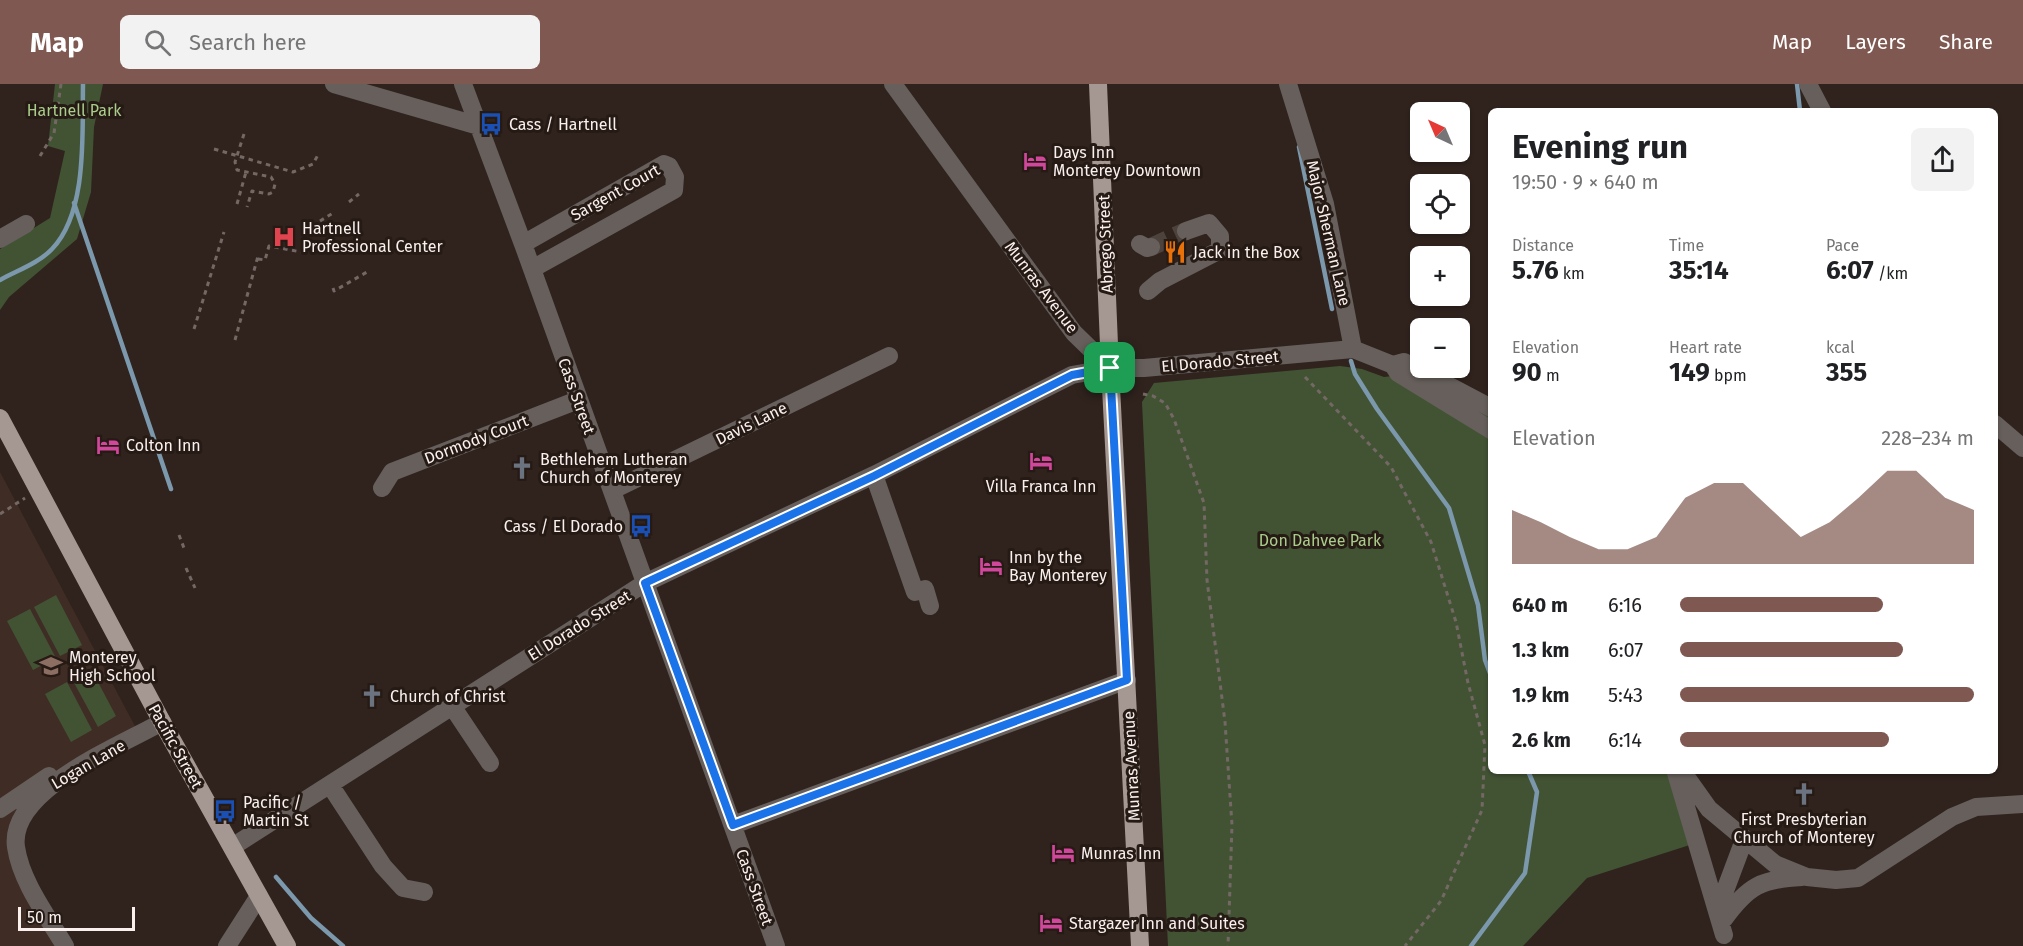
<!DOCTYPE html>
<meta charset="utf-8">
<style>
body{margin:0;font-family:"Fira Sans",sans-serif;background:#f2f2f2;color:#202124;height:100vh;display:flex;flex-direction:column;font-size:22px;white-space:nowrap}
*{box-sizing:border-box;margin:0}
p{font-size:20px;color:#757577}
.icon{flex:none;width:33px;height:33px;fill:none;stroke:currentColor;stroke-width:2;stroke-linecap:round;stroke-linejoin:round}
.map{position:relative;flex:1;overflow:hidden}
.details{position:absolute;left:1488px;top:24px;width:510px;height:666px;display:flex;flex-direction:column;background:#fff;border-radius:9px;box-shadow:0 2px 4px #0004}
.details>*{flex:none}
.needle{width:39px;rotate:316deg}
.controls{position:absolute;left:1410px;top:18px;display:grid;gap:12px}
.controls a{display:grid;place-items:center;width:60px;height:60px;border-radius:9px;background:#fff;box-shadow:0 2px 4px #0004;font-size:30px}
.scale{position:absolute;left:18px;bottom:15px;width:117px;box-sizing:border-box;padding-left:6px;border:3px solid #faf1ee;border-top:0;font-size:16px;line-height:21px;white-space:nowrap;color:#faf1ee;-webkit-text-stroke:4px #261a15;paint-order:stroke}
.pin{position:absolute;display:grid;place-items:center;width:51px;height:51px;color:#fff;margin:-26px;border-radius:12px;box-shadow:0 3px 9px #0006}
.round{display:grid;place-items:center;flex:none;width:63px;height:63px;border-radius:9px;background:#f2f2f2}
.headline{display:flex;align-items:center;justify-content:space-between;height:102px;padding:0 24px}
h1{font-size:33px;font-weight:700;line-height:45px}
.figures{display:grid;grid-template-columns:repeat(3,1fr);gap:9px;height:102px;padding:6px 24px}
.figures div{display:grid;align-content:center}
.figures b{font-size:26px;font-weight:700}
.figures small{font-size:16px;font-weight:400}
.figures p{font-size:16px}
.chart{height:168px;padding:12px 24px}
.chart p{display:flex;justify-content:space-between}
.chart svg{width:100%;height:108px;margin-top:6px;fill:#7f5951;opacity:.7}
ul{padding:0 24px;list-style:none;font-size:20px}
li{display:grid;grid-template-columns:96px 72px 1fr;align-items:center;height:45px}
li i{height:15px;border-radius:8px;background:#7f5951}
header{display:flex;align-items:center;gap:36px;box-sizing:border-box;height:84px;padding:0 30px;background:#7f5951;color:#fff}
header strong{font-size:28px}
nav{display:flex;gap:33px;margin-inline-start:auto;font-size:21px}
.search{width:420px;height:54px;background:#f2f2f2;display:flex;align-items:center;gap:15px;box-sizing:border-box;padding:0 21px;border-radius:9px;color:#757577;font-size:22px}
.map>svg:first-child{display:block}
.built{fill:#3f2c24}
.green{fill:#425334}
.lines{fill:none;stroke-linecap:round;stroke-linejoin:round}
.stream{stroke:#7b98ac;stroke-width:4.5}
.minor-tunnel{stroke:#4e423d;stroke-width:18;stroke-dasharray:18 9;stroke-linecap:butt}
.path{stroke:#746864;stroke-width:3;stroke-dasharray:4.5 4.5;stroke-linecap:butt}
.minor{stroke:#665f5c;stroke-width:18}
.major{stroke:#a59792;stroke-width:18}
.route-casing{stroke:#fff;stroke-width:12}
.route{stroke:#1a73e8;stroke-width:8}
.labels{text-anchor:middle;stroke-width:6;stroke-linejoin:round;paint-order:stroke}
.park-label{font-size:16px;fill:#aacd8b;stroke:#261a15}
.poi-label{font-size:16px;fill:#faf1ee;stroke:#261a15;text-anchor:start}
.street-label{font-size:16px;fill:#faf1ee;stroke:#261a15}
</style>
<header>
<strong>Map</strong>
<div class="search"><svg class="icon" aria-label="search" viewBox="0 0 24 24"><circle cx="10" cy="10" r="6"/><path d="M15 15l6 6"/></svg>Search here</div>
<nav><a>Map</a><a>Layers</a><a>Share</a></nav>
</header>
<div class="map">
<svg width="2023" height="862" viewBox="0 0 2023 862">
<rect width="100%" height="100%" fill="#30231e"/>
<path class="built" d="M0,388L137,646L74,687L16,751L65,862H0Z"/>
<path class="green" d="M55,0H103L94,43L91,108L77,155L9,213L0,226V165L50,134L65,67L48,62Z
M1340,282L1362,285L1384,293L1410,290L1471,320L1491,334V687H1676L1699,758L1587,794L1523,862H1168L1142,318L1154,299Z
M56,511L82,561L60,572L34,523Z
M30,525L56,574L33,586L7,537Z
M91,585L116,632L98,643L72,595Z
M67,598L92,646L71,658L45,610Z"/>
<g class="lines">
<path class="stream" d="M1797,0L1800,27
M1299,63L1332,225
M74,119L171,405
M0,196C16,187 39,179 52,165C88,128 82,48 83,0
M1351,277L1355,290L1377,325L1449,424L1478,521L1485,576L1491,592
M276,793L311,834L343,862
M1471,862L1525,789L1537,708L1528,687"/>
<path class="minor-tunnel" d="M1151,163L1186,147"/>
<path class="path" d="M244,50L235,78L237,86L271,93L275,100L273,108L269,110L252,107L247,123
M214,65L293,88L313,80L319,69
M40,72L54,49L61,0
M349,118L359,110
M237,120L246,88
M320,137L333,129
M258,175L265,176L269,162L301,168
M333,204L334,207L367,188
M194,245L224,148
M235,256L258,172
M1305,293L1391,383L1431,458L1456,538L1468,599L1485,661L1482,726L1441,817L1405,862
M1143,310L1153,312L1165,319L1174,335L1204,419L1207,496L1225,638L1232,741L1228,862
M0,430L25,414
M179,451L184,464
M186,484L195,504"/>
<path class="minor" d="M334,0L479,42
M463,0L523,160L776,862
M893,0L1074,249L1110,284
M1288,0L1325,120L1353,265
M1808,0L1822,27
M0,155L26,140
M523,160L664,80L669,82L675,93L674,106L532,185
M1140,160L1147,164L1151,163
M1148,207L1160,197L1220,166V152L1209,139L1186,147
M1393,281L1398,289L1491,346
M1995,340L2023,364
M874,391L915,508L925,505L930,522
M382,404L392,388L578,316
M613,406L889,272
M452,622L490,679
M1682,687L1709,725L1775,780L1807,793L1836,796L1858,794L1952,733L1976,723L2023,720
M1676,689L1724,851
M330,701L383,782L403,804L424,808
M0,725L49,692
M733,741L1127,596
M232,763L645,499L874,391L1072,291L1110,284H1144L1353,265L1393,281L1404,278L1491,324
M1723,828V812L1744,756
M1724,835C1748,802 1761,795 1802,793
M65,862C48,833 21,798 16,763C8,706 120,662 162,638
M227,862L259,812"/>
<path class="major" d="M1098,0L1110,284L1140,862
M0,334L162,638L287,862"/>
</g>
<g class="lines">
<g class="route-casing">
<path id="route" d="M1110,284L1127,596L733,741L645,499L874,392L1072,291Z"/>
</g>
<use href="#route" class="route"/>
</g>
<defs>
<g id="bus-bare" transform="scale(1.8)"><path d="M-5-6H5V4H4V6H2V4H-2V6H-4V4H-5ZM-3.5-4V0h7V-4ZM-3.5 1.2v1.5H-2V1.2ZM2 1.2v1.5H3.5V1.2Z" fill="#1a4fb4" stroke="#261a15" stroke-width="2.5" paint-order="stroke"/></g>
<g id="hotel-bare" transform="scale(1.8)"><path d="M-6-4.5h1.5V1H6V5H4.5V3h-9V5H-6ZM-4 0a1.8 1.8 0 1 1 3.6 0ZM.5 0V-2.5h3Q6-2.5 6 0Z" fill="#d1479c" stroke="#261a15" stroke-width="2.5" paint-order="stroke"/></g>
<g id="hospital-bare" transform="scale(1.8)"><path d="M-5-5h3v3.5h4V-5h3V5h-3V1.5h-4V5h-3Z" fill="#e0444e" stroke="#261a15" stroke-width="2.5" paint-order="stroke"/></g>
<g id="restaurant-bare" transform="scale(1.8)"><path d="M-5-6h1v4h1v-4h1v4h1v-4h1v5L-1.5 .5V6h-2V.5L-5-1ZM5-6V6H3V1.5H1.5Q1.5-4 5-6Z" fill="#e8710a" stroke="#261a15" stroke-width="2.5" paint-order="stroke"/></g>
<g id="church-bare" transform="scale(1.8)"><path d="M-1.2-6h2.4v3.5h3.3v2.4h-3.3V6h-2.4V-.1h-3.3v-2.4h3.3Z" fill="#6b7280" stroke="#261a15" stroke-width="2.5" paint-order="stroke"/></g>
<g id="school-bare" transform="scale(1.8)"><path d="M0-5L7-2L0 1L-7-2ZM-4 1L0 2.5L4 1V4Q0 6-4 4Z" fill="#8d6e63" stroke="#261a15" stroke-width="2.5" paint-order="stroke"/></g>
</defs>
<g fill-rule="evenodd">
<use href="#bus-bare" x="491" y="40"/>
<use href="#hotel-bare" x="1035" y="77"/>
<use href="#hospital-bare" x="284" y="153"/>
<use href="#restaurant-bare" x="1175" y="168"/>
<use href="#hotel-bare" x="108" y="361"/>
<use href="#hotel-bare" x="1041" y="377"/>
<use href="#church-bare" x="522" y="384"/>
<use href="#bus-bare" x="641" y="442"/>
<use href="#hotel-bare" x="991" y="482"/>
<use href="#school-bare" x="51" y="582"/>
<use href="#church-bare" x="372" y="612"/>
<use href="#church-bare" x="1804" y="710"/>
<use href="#bus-bare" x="225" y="727"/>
<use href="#hotel-bare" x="1063" y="769"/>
<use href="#hotel-bare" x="1051" y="839"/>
</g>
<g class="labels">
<g class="park-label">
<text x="74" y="32">Hartnell Park</text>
<text x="1320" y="462">Don Dahvee Park</text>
</g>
<g class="poi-label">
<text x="509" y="46">Cass / Hartnell</text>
<text x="1053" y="74">Days Inn<tspan x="1053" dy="18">Monterey Downtown</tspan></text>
<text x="302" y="150">Hartnell<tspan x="302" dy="18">Professional Center</tspan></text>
<text x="1193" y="174">Jack in the Box</text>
<text x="126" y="367">Colton Inn</text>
<text x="540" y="381">Bethlehem Lutheran<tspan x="540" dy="18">Church of Monterey</tspan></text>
<text x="1041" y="408" text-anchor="middle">Villa Franca Inn</text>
<text x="623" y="448" text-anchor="end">Cass / El Dorado</text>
<text x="1009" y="479">Inn by the<tspan x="1009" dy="18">Bay Monterey</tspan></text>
<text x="69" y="579">Monterey<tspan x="69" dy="18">High School</tspan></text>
<text x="390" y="618">Church of Christ</text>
<text x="243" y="724">Pacific /<tspan x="243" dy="18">Martin St</tspan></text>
<text x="1804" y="741" text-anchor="middle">First Presbyterian<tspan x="1804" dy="18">Church of Monterey</tspan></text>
<text x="1081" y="775">Munras Inn</text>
<text x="1069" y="845">Stargazer Inn and Suites</text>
</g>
<g class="street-label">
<text transform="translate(615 108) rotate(-29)" y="6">Sargent Court</text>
<text transform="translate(1329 149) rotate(77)" y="6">Major Sherman Lane</text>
<text transform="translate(1105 160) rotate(-92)" y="6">Abrego Street</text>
<text transform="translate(1042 203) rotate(53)" y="6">Munras Avenue</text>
<text transform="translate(1220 277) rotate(-5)" y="6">El Dorado Street</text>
<text transform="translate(577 312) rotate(70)" y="6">Cass Street</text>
<text transform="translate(751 339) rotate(-26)" y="6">Davis Lane</text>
<text transform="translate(476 355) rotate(-21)" y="6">Dormody Court</text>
<text transform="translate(579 541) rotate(-32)" y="6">El Dorado Street</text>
<text transform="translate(176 662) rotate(61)" y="6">Pacific Street</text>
<text transform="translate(88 680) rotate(-30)" y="6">Logan Lane</text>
<text transform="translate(1131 682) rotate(-93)" y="6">Munras Avenue</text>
<text transform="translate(755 803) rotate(70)" y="6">Cass Street</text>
</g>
</g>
</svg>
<div class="controls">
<a><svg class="needle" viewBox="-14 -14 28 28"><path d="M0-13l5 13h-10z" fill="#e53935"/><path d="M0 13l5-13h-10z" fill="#757577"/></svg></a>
<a><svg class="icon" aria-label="locate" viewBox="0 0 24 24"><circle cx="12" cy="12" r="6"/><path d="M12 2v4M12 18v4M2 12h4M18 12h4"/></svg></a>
<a>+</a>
<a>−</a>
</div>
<div class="scale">50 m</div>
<div class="pin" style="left:1110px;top:284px;background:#1e9e55"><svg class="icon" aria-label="arrive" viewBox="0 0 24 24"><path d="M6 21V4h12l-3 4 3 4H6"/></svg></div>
<section class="details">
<div class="headline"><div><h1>Evening run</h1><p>19:50 · 9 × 640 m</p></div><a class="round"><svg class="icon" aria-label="share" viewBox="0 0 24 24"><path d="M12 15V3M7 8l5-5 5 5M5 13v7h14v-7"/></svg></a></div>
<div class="figures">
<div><p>Distance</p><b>5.76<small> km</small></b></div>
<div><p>Time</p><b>35:14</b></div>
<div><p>Pace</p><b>6:07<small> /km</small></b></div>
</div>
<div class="figures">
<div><p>Elevation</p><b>90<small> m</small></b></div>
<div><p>Heart rate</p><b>149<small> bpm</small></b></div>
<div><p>kcal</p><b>355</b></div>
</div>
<div class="chart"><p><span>Elevation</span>228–234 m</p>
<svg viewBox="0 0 160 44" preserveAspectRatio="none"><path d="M0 44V22L10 27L20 33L30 38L40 38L50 33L60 17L70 11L80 11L90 22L100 33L110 27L120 17L130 6L140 6L150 17L160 22V44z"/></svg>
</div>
<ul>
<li><b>640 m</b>6:16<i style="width:69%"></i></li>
<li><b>1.3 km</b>6:07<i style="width:76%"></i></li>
<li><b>1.9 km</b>5:43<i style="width:100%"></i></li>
<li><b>2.6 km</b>6:14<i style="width:71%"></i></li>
</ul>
</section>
</div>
